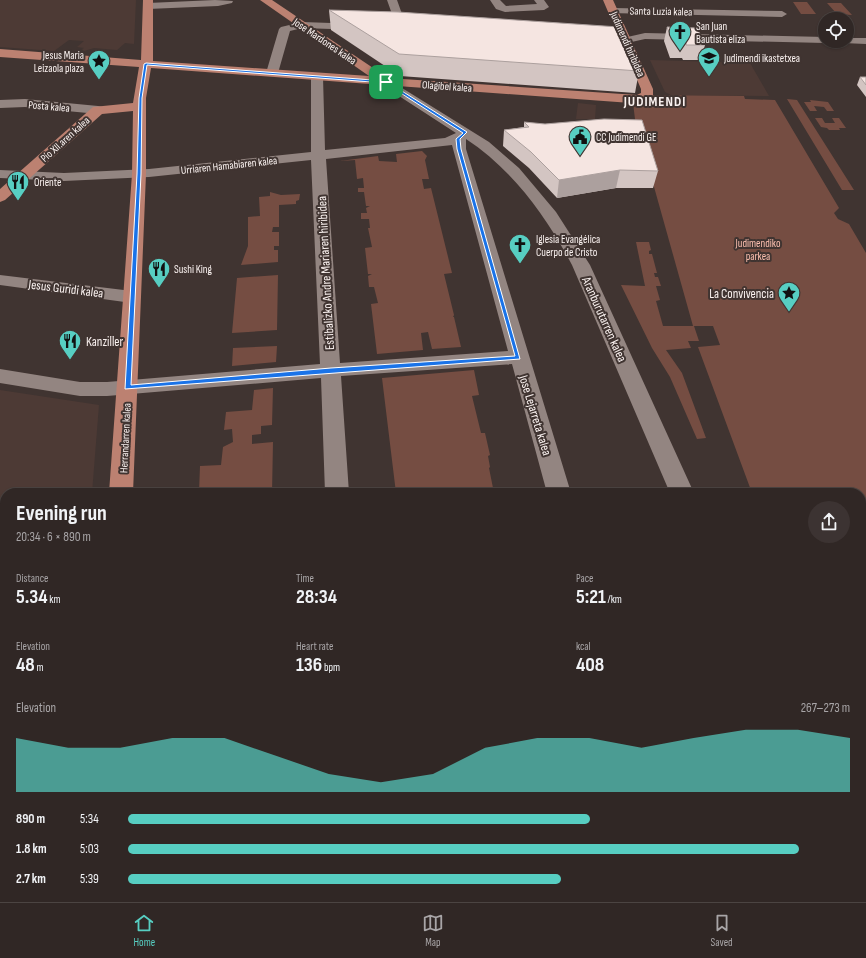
<!DOCTYPE html>
<meta charset="utf-8">
<style>
body{margin:0;font-family:"Sofia Sans Condensed",sans-serif;background:#3c3332;color:#f1f3f6;height:100vh;display:flex;flex-direction:column;font-size:15px;white-space:nowrap}
*{box-sizing:border-box;margin:0}
p{font-size:13px;color:#a8a5a7}
.icon{flex:none;width:22px;height:22px;fill:none;stroke:currentColor;stroke-width:2;stroke-linecap:round;stroke-linejoin:round}
.map{position:relative;flex:1;overflow:hidden}
.details{position:absolute;left:0px;top:488px;width:866px;height:414px;display:flex;flex-direction:column;background:#302725;border-radius:16px 16px 0 0;box-shadow:0 1px 3px #0004,0 0 0 1px #4b4442}
.details>*{flex:none}
.buttons{position:absolute;left:818px;top:12px;display:grid;gap:8px}
.buttons a{display:grid;place-items:center;width:36px;height:36px;border-radius:50%;background:#302725;box-shadow:0 1px 3px #0004,0 0 0 1px #4b4442;font-size:20px}
.pin{position:absolute;display:grid;place-items:center;width:34px;height:34px;color:#fff;margin:-17px;border-radius:8px;box-shadow:0 2px 6px #0006}
.round{display:grid;place-items:center;flex:none;width:42px;height:42px;border-radius:21px;background:#3c3332}
.overview{display:flex;align-items:center;justify-content:space-between;height:68px;padding:0 16px}
h1{font-size:22px;font-weight:700;line-height:30px}
.metrics{display:grid;grid-template-columns:repeat(3,1fr);gap:6px;height:68px;padding:4px 16px}
.metrics div{display:grid;align-content:center}
.metrics b{font-size:20px;font-weight:700}
.metrics small{font-size:11px;font-weight:400}
.metrics p{font-size:11px}
.chart{height:112px;padding:8px 16px}
.chart p{display:flex;justify-content:space-between}
.chart svg{width:100%;height:72px;margin-top:4px;fill:#57cec2;opacity:.7}
ul{padding:0 16px;list-style:none;font-size:13px}
li{display:grid;grid-template-columns:64px 48px 1fr;align-items:center;height:30px}
li i{height:10px;border-radius:5px;background:#57cec2}
.tab-bar{display:flex;justify-content:space-around;align-items:center;height:56px;border-top:1px solid #4b4442;background:#302725;font-size:11px;color:#a8a5a7}
.tab-bar a{display:grid;justify-items:center;gap:2px}
.tab-bar .selected{color:#57cec2}
.map>svg:first-child{display:block}
.built{fill:#4d3a35}
.green{fill:#754d42}
.lines{fill:none;stroke-linecap:round;stroke-linejoin:round}
.minor{fill:#938581;fill-rule:evenodd}
.major{fill:#bc8171;fill-rule:evenodd}
.tram{stroke:#9a908d;stroke-width:1.5}
.wall{fill:#d3c5c2}
.shaded-wall{fill:#aca09e}
.building{fill:#f5e5e1;stroke:#aca09e}
.route{fill:#1a73e8;stroke:#fff;fill-rule:evenodd}
.labels{text-anchor:middle;stroke-width:4;stroke-linejoin:round;paint-order:stroke}
.far-street-label{font-size:11px;fill:#faf2f0;stroke:#403431}
.far-poi-label{font-size:11px;fill:#faf2f0;stroke:#403431;text-anchor:start}
.far-park-label{font-size:11px;fill:#fabeae;stroke:#403431}
.street-label{font-size:13px;fill:#faf2f0;stroke:#403431}
.poi-label{font-size:13px;fill:#faf2f0;stroke:#403431;text-anchor:end}
.far-district-label{font-size:14px;font-weight:bold;letter-spacing:1px;fill:#faf2f0;stroke:#403431}
</style>
<div class="map">
<svg width="866" height="902" viewBox="0 0 866 902">
<rect width="100%" height="100%" fill="#403431"/>
<path class="built" d="M0,0H136L134,44L125,43L117,50L94,48L84,51L82,49L84,48L77,47L84,41L69,40L54,51L0,47Z
M650,60L750,63L769,96L671,95L665,92Z
M578,103L596,105L595,119H576Z
M0,390L99,405L92,493H5V642L0,641Z
M0,658L5,659V699L0,698Z"/>
<path class="green" d="M793,2H807L816,14H801Z
M827,3H841L852,15L837,14Z
M653,95L744,96L745,99L775,100L839,208L834,213L838,219L849,224L866,253V506L861,508V493H752L698,347L720,345L713,326H694L699,341H688L691,348L666,350L682,373L706,438L697,439L670,377L652,348L621,285L645,286L636,242H649L651,250L649,251V254H652L657,273H654L655,277H658L661,286H656L660,300L656,301L663,326H693L635,119L633,103C640,103 650,103 653,95Z
M787,99L797,100L854,190H842Z
M810,100L828,102L834,111H827L824,107L814,106L817,111H810L804,102H811Z
M815,118H822L825,123H835L832,118H839L846,128H839L840,130H829L827,128L821,127Z
M422,151L427,156L425,160L429,179H422L424,189L431,188L452,273L444,274L454,315L453,317H454L461,347L432,349L428,332L421,333L423,350L377,354L371,304L378,303L374,287H369L368,276L372,274H368L365,248L372,247L368,228H370L369,219H361V213H367L366,208L370,206H366L364,192H358V188H364L363,178L357,179L355,160L340,161L378,156L379,161L397,162L396,154Z
M270,192L281,195L300,194L299,200L296,201V204L279,205V227H273L272,232H279V246H274V250H278V262L241,265L248,246V217L260,216L259,197L270,196Z
M278,275L277,330L232,333L237,278Z
M277,346L276,362L232,366L233,348Z
M474,370L479,395L472,396L481,433H485L490,455L488,456L490,467L489,468L494,493H396L382,378Z
M273,388L272,425L261,426V434L252,435V444L273,442L272,493H199L200,466L221,465L223,447L233,442L232,429L224,430L226,412L252,410L254,390Z
M861,844L866,845V879H861Z"/>
<g class="lines">
<path class="minor" d="M215,0L233,1L232,3L218,6L148,9L143,6L148,3Z
M387,0H397L402,14L394,30L390,31L384,28L392,14Z
M490,0H500L506,6L537,4L534,0H544L549,7L544,10L505,12L496,9Z
M613,8L782,11L787,14L782,17L609,13L608,11L609,9Z
M302,22L360,24L366,27L360,30L302,28L290,31L278,73L276,76H268L266,73L279,29L281,27Z
M645,33L825,37V41H830L825,43L645,39L627,43L621,40L623,38Z
M847,38H866V44L843,43L841,41H847Z
M317,73L323,77L325,150L445,138L456,133L382,85L380,82L386,78L489,142L519,168L556,212L590,265L694,493H670L572,265C546,216 513,170 466,139V149L571,493H547L512,364L341,376L349,493H325L321,378L107,396H80L0,383V369L80,382H107L320,364L311,160L149,177L64,181L0,178V170L64,173L149,169L311,152V77ZM452,145L508,351L340,363L326,159Z
M25,99L98,106L103,107L105,110L103,113L98,114L25,107L0,108V100Z
M0,275L132,291L138,293L141,297L138,301L132,303L0,285Z
M866,523V544L861,546V525Z
M861,895L863,902H829L828,897H861Z"/>
<path class="major" d="M143,0H153V61L369,76L260,0H272L388,78L637,95L641,93V89L603,0H613L653,89V95L645,102L631,103L151,68L146,98V174L133,493H109L132,174L133,111L102,114L5,200L0,202V189L93,107L133,103L139,67L0,57V49L141,60Z
M0,691L5,692V720L0,719Z
M861,877L866,878V902H848L846,897H861Z
M125,897H179L177,902H125Z"/>
<path class="tram" d="M0,663L5,664
M0,692L5,693
M861,852L866,853
M861,865L866,866
M90,897V902
M105,897V902"/>
</g>
<path class="wall" d="M329,10L639,71L635,93L400,76L331,30Z
M667,27L705,45L701,60H683L682,58H670L664,41Z
M860,77H866V97L857,85Z
M524,122L658,171L653,188H616L557,198L529,168L503,146L504,130L524,127Z"/>
<path class="shaded-wall" d="M620,170L616,188L557,198L559,180Z"/>
<path class="building" d="M329,10L398,12L619,27L639,71L399,54Z
M667,27L697,28L705,45H686V43H674Z
M860,77H866V85Z
M604,119L642,120L658,171L620,170L559,180L531,152L504,130L529,127L524,122L545,124Z"/>
<path class="route" d="M146,63L386,81L467,132L460,139L461,149L520,359L125,389L137,174L139,98L144,64ZM147,65L385,83L463,133L456,139L457,149L515,356L331,368L131,385L141,174L142,98Z"/>
<defs>
<g id="church-pin" transform="scale(1.15)"><path d="M0 17L-7.5 6A9.5 9.5 0 1 1 7.5 6Z" fill="#57cec2" stroke="#403431"/><path d="M-1.2-6h2.4v3.5h3.3v2.4h-3.3V6h-2.4V-.1h-3.3v-2.4h3.3Z" fill="#111"/></g>
<g id="school-pin" transform="scale(1.15)"><path d="M0 17L-7.5 6A9.5 9.5 0 1 1 7.5 6Z" fill="#57cec2" stroke="#403431"/><path d="M0-5L7-2L0 1L-7-2ZM-4 1L0 2.5L4 1V4Q0 6-4 4Z" fill="#111"/></g>
<g id="sight-pin" transform="scale(1.15)"><path d="M0 17L-7.5 6A9.5 9.5 0 1 1 7.5 6Z" fill="#57cec2" stroke="#403431"/><path d="M0-6L1.8-2.2L6-1.7L2.9 1.2L3.7 5.4L0 3.3L-3.7 5.4L-2.9 1.2L-6-1.7L-1.8-2.2Z" fill="#111"/></g>
<g id="civic-pin" transform="scale(1.15)"><path d="M0 17L-7.5 6A9.5 9.5 0 1 1 7.5 6Z" fill="#57cec2" stroke="#403431"/><path d="M-.6-6.5H3V-4.5H.6V-3L4-1V1h2V6H-6V1h2V-1L-.6-3ZM-1.2 2.5V6h2.4V2.5Z" fill="#111"/></g>
<g id="restaurant-pin" transform="scale(1.15)"><path d="M0 17L-7.5 6A9.5 9.5 0 1 1 7.5 6Z" fill="#57cec2" stroke="#403431"/><path d="M-5-6h1v4h1v-4h1v4h1v-4h1v5L-1.5 .5V6h-2V.5L-5-1ZM5-6V6H3V1.5H1.5Q1.5-4 5-6Z" fill="#111"/></g>
</defs>
<g fill-rule="evenodd">
<use href="#church-pin" x="680" y="32"/>
<use href="#school-pin" x="709" y="58"/>
<use href="#sight-pin" x="99" y="61"/>
<use href="#civic-pin" x="580" y="137"/>
<use href="#restaurant-pin" x="18" y="182"/>
<use href="#church-pin" x="520" y="245"/>
<use href="#restaurant-pin" x="159" y="269"/>
<use href="#sight-pin" x="789" y="293"/>
<use href="#restaurant-pin" x="70" y="341"/>
</g>
<g class="labels">
<g class="far-street-label">
<text transform="translate(661 11) rotate(1)" y="4">Santa Luzia kalea</text>
<text transform="translate(325 41) rotate(34)" y="4">Jose Mardones kalea</text>
<text transform="translate(628 44) rotate(66)" y="4">Judimendi hiribidea</text>
<text transform="translate(447 86) rotate(4)" y="4">Olagibel kalea</text>
<text transform="translate(49 106) rotate(5)" y="4">Posta kalea</text>
<text transform="translate(65 139) rotate(-42)" y="4">Pio XII.aren kalea</text>
<text transform="translate(229 165) rotate(-6)" y="4">Urriaren Hamabiaren kalea</text>
<text transform="translate(125 438) rotate(-87)" y="4">Herrandarren kalea</text>
</g>
<g class="far-poi-label">
<text x="696" y="30">San Juan<tspan x="696" dy="13">Bautista eliza</tspan></text>
<text x="84" y="59" text-anchor="end">Jesus Maria<tspan x="84" dy="13">Leizaola plaza</tspan></text>
<text x="724" y="62">Judimendi ikastetxea</text>
<text x="596" y="141">CC Judimendi GE</text>
<text x="34" y="186">Oriente</text>
<text x="536" y="243">Iglesia Evangélica<tspan x="536" dy="13">Cuerpo de Cristo</tspan></text>
<text x="174" y="273">Sushi King</text>
</g>
<g class="far-park-label">
<text x="758" y="247">Judimendiko<tspan x="758" dy="13">parkea</tspan></text>
</g>
<g class="street-label">
<text transform="translate(325 273) rotate(-93)" y="5">Estibalizko Andre Mariaren hiribidea</text>
<text transform="translate(66 288) rotate(7)" y="5">Jesus Guridi kalea</text>
<text transform="translate(605 319) rotate(66)" y="5">Aranburutarren kalea</text>
<text transform="translate(536 415) rotate(73)" y="5">Jose Lejarreta kalea</text>
</g>
<g class="poi-label">
<text x="774" y="298">La Convivencia</text>
<text x="86" y="346" text-anchor="start">Kanziller</text>
</g>
<g class="far-district-label">
<text x="655" y="106">JUDIMENDI</text>
</g>
</g>
</svg>
<div class="buttons">
<a><svg class="icon" aria-label="locate" viewBox="0 0 24 24"><circle cx="12" cy="12" r="6"/><path d="M12 2v4M12 18v4M2 12h4M18 12h4"/></svg></a>
</div>
<div class="pin" style="left:386px;top:82px;background:#1e9e55"><svg class="icon" aria-label="arrive" viewBox="0 0 24 24"><path d="M6 21V4h12l-3 4 3 4H6"/></svg></div>
<section class="details">
<div class="overview"><div><h1>Evening run</h1><p>20:34 · 6 × 890 m</p></div><a class="round"><svg class="icon" aria-label="share" viewBox="0 0 24 24"><path d="M12 15V3M7 8l5-5 5 5M5 13v7h14v-7"/></svg></a></div>
<div class="metrics">
<div><p>Distance</p><b>5.34<small> km</small></b></div>
<div><p>Time</p><b>28:34</b></div>
<div><p>Pace</p><b>5:21<small> /km</small></b></div>
</div>
<div class="metrics">
<div><p>Elevation</p><b>48<small> m</small></b></div>
<div><p>Heart rate</p><b>136<small> bpm</small></b></div>
<div><p>kcal</p><b>408</b></div>
</div>
<div class="chart"><p><span>Elevation</span>267–273 m</p>
<svg viewBox="0 0 160 44" preserveAspectRatio="none"><path d="M0 44V11L10 17L20 17L30 11L40 11L50 22L60 33L70 38L80 33L90 17L100 11L110 11L120 17L130 11L140 6L150 6L160 11V44z"/></svg>
</div>
<ul>
<li><b>890 m</b>5:34<i style="width:64%"></i></li>
<li><b>1.8 km</b>5:03<i style="width:93%"></i></li>
<li><b>2.7 km</b>5:39<i style="width:60%"></i></li>
</ul>
</section>
</div>
<nav class="tab-bar">
<a class="selected"><svg class="icon" aria-label="home" viewBox="0 0 24 24"><path d="M3 11l9-7 9 7M6 9v11h12V9"/></svg>Home</a>
<a><svg class="icon" aria-label="map" viewBox="0 0 24 24"><path d="M3 6l6-2 6 2 6-2v14l-6 2-6-2-6 2zM9 4v14M15 6v14"/></svg>Map</a>
<a><svg class="icon" aria-label="saved" viewBox="0 0 24 24"><path d="M7 4h10v16l-5-4-5 4z"/></svg>Saved</a>
</nav>
